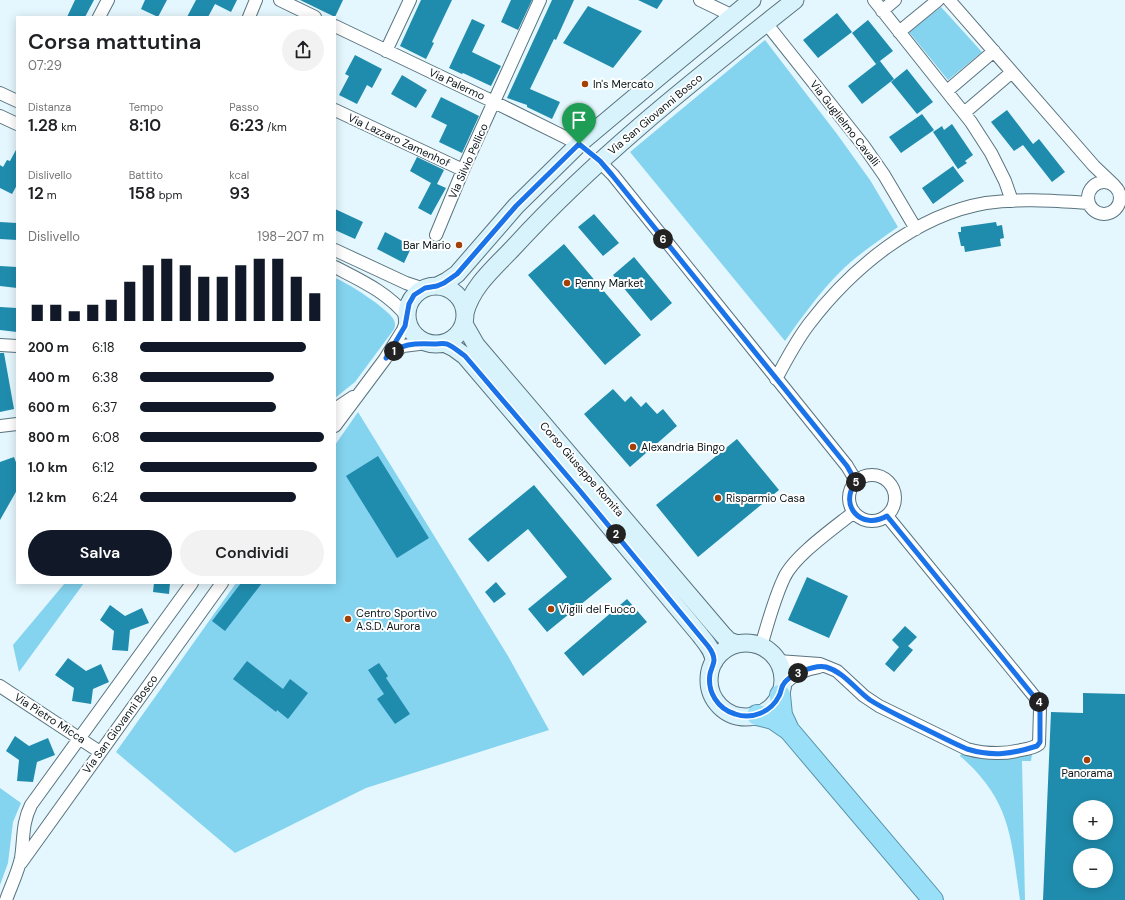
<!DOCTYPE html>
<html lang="it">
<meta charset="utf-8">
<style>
body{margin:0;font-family:"DM Sans",sans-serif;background:#f2f2f2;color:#202124;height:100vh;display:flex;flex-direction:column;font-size:15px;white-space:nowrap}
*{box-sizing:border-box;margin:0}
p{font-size:13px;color:#757577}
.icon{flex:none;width:22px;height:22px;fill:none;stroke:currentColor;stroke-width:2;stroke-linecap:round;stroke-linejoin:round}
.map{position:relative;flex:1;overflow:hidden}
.side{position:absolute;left:16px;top:16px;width:320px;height:568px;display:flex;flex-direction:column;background:#fff;border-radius:0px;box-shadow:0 2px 10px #0003}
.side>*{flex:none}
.fabs{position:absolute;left:1073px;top:800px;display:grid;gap:8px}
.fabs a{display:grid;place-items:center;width:40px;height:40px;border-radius:50%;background:#fff;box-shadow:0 2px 10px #0003;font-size:20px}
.pin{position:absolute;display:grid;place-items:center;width:34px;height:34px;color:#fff;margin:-41px -17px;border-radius:50% 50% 50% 0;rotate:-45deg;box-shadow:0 0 4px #0007}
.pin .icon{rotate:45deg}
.km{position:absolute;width:20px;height:20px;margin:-10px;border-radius:50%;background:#222;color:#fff;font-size:11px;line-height:20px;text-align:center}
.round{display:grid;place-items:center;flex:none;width:42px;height:42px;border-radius:21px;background:#f2f2f2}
.headline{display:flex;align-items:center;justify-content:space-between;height:68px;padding:0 12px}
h1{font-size:22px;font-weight:600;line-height:30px}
.metrics{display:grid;grid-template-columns:repeat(3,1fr);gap:6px;height:68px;padding:4px 12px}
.metrics div{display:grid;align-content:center}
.metrics b{font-size:17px;font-weight:600}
.metrics small{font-size:11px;font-weight:400}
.metrics p{font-size:11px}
.chart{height:112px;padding:8px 12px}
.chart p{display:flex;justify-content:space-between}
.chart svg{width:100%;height:72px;margin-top:4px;stroke:#111827;stroke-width:6}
.primary-button{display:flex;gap:8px;margin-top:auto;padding:8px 12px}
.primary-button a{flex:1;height:46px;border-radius:24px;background:#111827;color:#fff;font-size:16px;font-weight:600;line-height:46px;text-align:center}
.primary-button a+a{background:#f2f2f2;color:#202124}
ul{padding:0 12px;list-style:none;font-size:13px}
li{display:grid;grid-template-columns:64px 48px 1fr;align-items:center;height:30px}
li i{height:10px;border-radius:5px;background:#111827}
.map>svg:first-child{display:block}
.green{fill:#84d3ef}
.building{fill:#208cad;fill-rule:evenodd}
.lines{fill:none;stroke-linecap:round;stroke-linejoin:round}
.minor-casing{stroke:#59747f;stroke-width:14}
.secondary-casing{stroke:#59747f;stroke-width:19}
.trunk-casing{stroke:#5793a8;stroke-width:22}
.minor{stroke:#fff;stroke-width:12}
.secondary{stroke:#d9f3fc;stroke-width:17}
.trunk{stroke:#9adff8;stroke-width:20}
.route-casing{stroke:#fff;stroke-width:8}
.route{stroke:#1a73e8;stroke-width:5}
.poi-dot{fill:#a34006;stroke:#fff;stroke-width:1.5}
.labels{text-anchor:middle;stroke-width:4;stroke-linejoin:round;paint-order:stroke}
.street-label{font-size:11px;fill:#091418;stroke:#fff}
.poi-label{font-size:11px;fill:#091418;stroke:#fff;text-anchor:start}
</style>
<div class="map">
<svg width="1125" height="900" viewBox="0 0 1125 900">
<rect width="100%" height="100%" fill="#e5f7fe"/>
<path class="green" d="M941,7L982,52L948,80L909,32Z
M765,40L837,134L870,180L898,227C878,241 857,255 840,272C819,293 802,317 785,341L630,152Z
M335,278C345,281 390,310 394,320C396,325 395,328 392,332L355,382L335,398Z
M358,412L508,656L549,730L366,788L235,853L116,752L236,583H335V445Z
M65,583H84L19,672L13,645Z
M963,751L1031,753L1032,754L1031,761H1022L1025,900H1020C1011,838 1011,800 960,756Z
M0,788L21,803L13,822L8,863L0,885Z"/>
<path class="building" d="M75,0H94L85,17H67Z
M145,0H167L158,17L141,9Z
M196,0H237L231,12L215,4L208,17H187Z
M300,0H343L335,17Z
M421,0H452L432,42L434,43L426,59L400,46Z
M511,0H532L518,30L501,22Z
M552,0H574L556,40L554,39L530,89L560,102L552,119L527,107V105L507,98Z
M638,0H663L657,9Z
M588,6L642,31L613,68L563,43Z
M837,13L852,32L818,58L803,40Z
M472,19L485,25L472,52L501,66L491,86L463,73L462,74L449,68Z
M868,20L893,51L876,64L852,33Z
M355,55L382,69L372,88L367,85L357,104L339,95L349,76L345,74Z
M880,61L894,79L862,104L848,86Z
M907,69L933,102L917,114L891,82Z
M402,75L427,90L416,108L391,94Z
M441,97L479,116L462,153L439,142L447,125L431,117Z
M1007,110L1033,144L1039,139L1065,172L1052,182L1023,145L1014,151L991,122Z
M922,114L934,130L901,153L889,137Z
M952,124L973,155L965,161L967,163L958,169L933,132L942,126L944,130Z
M17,148V185L12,194L0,188V165L3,167L7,160L10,161Z
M417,157L444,170L437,184L446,188L431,215L418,208L431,183L410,171Z
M953,166L964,181L933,204L922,188Z
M335,209L363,222L355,239L335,230Z
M594,214L619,243L603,256L578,227Z
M0,222L17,223V240L0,239Z
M996,222L997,226L1002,225L1004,238L1000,239L1001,246L965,252L964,246H961L958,232H961V227Z
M385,232L412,246L404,263L377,249Z
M564,244L641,335L605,365L528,275Z
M634,257L672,303L651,321L613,275Z
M0,266L17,267V288L0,286Z
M0,307L17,308V332L0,330Z
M0,353H4L14,409L0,412Z
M613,389L625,402L631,396L641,407L646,402L657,414L663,409L677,426L630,467L584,414Z
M737,439L779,490L698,557L656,505Z
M378,456L429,538L397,558L346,476Z
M14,457L17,465V490L0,520V462Z
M534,485L612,579L547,632L528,609L567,577L528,529L488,562L468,539Z
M807,577L848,596L829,638L788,620Z
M496,582L506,594L494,603L485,592Z
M154,583H170L169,594L153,592Z
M241,583H262L225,631L212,621Z
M627,599L647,622L583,676L564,653Z
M110,605L125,616L142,608L149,623L130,630L128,651L112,650L114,631L100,620Z
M905,626L917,637L908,646L913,650L894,672L885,664L899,647L892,640Z
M68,658L86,671L101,664L109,682L93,689L91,704L72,701L74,688L55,675Z
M247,661L283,689L290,679L308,693L288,719L277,710L276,712L233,679Z
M379,663L388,676L386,678L410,714L395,724L377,699L384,694L368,670Z
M1083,693L1125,694V900H1043L1051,712L1083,713ZM1080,807H1106V833H1080ZM1080,855H1106V881H1080Z
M15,736L29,746L48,738L55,755L37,762L33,782L17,781L19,760L6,751Z"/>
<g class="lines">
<g class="minor-casing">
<path id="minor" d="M280,0L315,17
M700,0L733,16
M874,0L971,122L991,153L1005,181L1012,201
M949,0L1094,166L1114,185
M882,11L895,0
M99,17L108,0
M249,17L256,0
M766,23L863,145L884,175L916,229
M335,26L494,102L579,144
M899,32L938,0
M386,51L410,0
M947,91L994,51
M0,93L17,101
M335,110L463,170
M964,113L1012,72
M0,116L17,124
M599,161L613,175L847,466L856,481
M1088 198a16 16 0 1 1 32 0a16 16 0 1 1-32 0Z
M436,235L463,170L540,0
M335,250L406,283L418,287L425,288
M335,267C360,280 389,293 407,317
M0,345L17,346
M389,355L403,346L427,343
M776,379C786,360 796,341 809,324C851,269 915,215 986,203C1020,198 1055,201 1089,203
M335,409L353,397
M0,426L17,424
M335,426L385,359L403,330L407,319
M849 498a23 23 0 1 1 46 0a23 23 0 1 1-46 0Z
M761,646C768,623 774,599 784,578C794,556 834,528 854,512
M778,661L820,664L837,671L864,696L879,706L967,749C986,754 1002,755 1021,750C1027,749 1034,748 1039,744L1040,709L1039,702L887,516
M783,685C793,675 804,669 819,667
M0,686L100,752
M21,863L222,583
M6,900C11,886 18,872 21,858C24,838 22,823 31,805L192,583"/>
</g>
<g class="secondary-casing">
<path id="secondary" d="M407 315a29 29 0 1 1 58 0a29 29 0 1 1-58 0Z
M437,286L447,281L457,274L516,206L579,144L660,76L752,0
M465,313C472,286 495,267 513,248C598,155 697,78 795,0
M464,324L476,345L723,635L729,641L738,644
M444,343L454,348L465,356L580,491L700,635C706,643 714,651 714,662
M709 680a37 37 0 1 1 74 0a37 37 0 1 1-74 0Z"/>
</g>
<g class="trunk-casing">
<path id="trunk" d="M780,695L782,715L789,730L933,900
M757,715L773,719L789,730"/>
</g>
<use href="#minor" class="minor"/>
<use href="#secondary" class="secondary"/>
<use href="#trunk" class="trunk"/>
</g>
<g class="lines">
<g class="route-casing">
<path id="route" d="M579,144L600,161L612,175L847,466L856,482C838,505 861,531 887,516L1036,699L1040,705V742L1037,746C1012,754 993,757 967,749C950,742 932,732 915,724C900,716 884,709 870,700C855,689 844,672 826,667C815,664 788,675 783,685C781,688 781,693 779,696C771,712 752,720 735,714C718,709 707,692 710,674C711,669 714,664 714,660C714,655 711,650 708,646L580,491L465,356C459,352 454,347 447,344C443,343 439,344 434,344C416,343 399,343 386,358L405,326L409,304L414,295L425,288L437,286L444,283L457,274L516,206Z"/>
</g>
<use href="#route" class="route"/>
</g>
<g class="poi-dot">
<circle cx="585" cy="84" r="4"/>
<circle cx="459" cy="245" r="4"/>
<circle cx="567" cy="283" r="4"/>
<circle cx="633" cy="447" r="4"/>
<circle cx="718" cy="498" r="4"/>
<circle cx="551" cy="609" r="4"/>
<circle cx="348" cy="619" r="4"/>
<circle cx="1087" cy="760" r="4"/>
</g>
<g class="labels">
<g class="street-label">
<text transform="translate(457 84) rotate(25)" y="4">Via Palermo</text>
<text transform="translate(655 114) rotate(-40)" y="4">Via San Giovanni Bosco</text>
<text transform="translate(845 123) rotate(52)" y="4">Via Guglielmo Cavalli</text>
<text transform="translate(399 140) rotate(25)" y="4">Via Lazzaro Zamenhof</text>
<text transform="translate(468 161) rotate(-66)" y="4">Via Silvio Pellico</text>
<text transform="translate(582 469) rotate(49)" y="4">Corso Giuseppe Romita</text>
<text transform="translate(50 718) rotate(33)" y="4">Via Pietro Micca</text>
<text transform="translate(120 724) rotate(-54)" y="4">Via San Giovanni Bosco</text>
</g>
<g class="poi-label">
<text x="593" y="88">In's Mercato</text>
<text x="451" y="249" text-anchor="end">Bar Mario</text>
<text x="575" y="287">Penny Market</text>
<text x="641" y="451">Alexandria Bingo</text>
<text x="726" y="502">Risparmio Casa</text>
<text x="559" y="613">Vigili del Fuoco</text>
<text x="356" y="617">Centro Sportivo<tspan x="356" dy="13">A.S.D. Aurora</tspan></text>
<text x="1087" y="777" text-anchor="middle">Panorama</text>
</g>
</g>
</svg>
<div class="fabs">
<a>+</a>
<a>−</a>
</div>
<div class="pin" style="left:579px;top:144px;background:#1e9e55"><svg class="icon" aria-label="arrive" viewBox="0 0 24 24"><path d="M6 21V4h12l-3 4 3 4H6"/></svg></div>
<b class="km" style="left:394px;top:351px">1</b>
<b class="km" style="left:616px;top:534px">2</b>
<b class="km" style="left:798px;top:673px">3</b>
<b class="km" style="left:1039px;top:702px">4</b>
<b class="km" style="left:856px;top:482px">5</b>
<b class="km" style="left:663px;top:239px">6</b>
<section class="side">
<div class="headline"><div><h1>Corsa mattutina</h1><p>07:29</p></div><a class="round"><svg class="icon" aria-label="share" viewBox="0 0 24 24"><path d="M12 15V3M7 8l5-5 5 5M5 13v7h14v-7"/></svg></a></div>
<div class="metrics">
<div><p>Distanza</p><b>1.28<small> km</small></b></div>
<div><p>Tempo</p><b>8:10</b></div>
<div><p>Passo</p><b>6:23<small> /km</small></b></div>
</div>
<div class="metrics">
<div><p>Dislivello</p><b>12<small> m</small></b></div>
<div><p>Battito</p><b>158<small> bpm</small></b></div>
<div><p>kcal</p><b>93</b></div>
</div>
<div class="chart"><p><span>Dislivello</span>198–207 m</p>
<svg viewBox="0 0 160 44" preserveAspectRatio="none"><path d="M5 44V34M15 44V34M25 44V38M35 44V34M45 44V31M55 44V20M65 44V10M75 44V6M85 44V10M95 44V17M105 44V17M115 44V10M125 44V6M135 44V6M145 44V17M155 44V27"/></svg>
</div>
<ul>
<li><b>200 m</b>6:18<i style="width:90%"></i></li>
<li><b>400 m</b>6:38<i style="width:73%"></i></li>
<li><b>600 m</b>6:37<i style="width:74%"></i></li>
<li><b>800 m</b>6:08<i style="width:100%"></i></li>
<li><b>1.0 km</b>6:12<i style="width:96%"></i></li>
<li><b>1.2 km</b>6:24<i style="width:85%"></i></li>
</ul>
<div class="primary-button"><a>Salva</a><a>Condividi</a></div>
</section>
</div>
